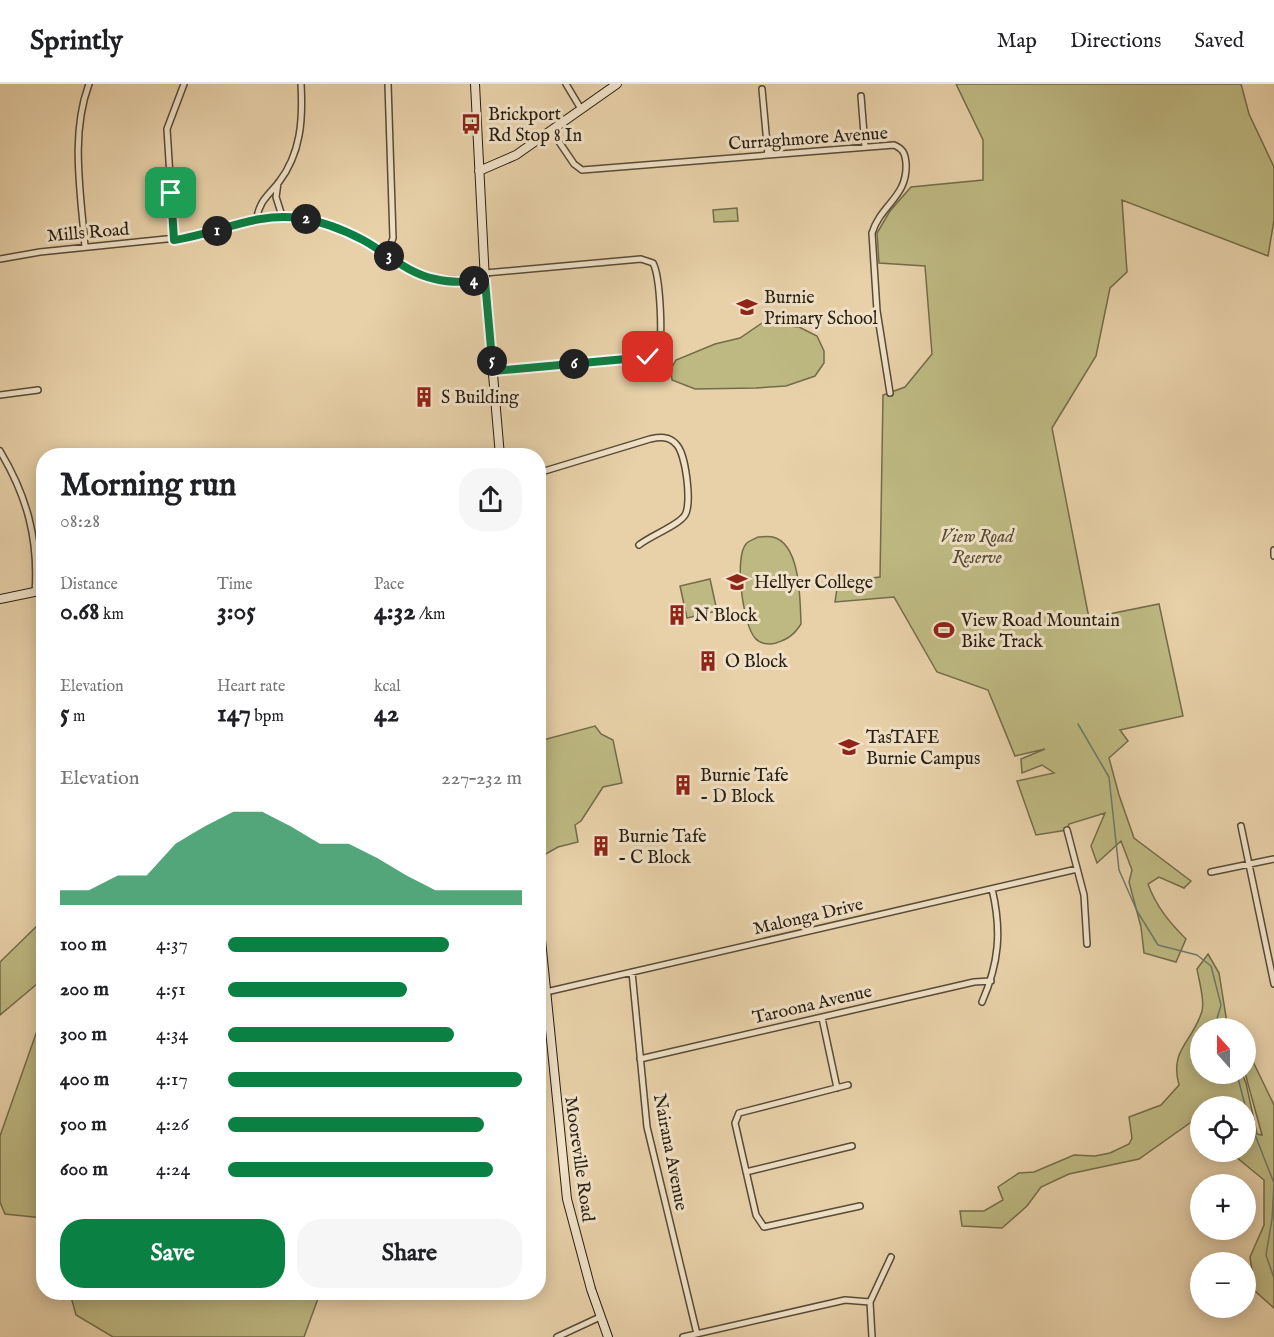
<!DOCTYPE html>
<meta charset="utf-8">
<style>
body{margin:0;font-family:"IM FELL English",serif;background:#f6f6f6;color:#202124;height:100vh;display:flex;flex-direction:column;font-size:22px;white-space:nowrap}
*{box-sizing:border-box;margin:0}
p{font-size:20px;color:#757577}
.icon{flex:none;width:33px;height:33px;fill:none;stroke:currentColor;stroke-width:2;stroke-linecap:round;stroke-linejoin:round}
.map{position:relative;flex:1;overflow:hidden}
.details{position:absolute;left:36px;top:364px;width:510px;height:852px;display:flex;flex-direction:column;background:#fff;border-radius:24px;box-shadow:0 3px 15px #0003}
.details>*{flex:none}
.needle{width:39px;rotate:339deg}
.controls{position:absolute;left:1190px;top:934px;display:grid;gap:12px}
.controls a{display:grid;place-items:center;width:66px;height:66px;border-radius:50%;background:#fff;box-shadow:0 3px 15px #0003;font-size:30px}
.pin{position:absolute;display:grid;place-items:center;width:51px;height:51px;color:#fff;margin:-26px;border-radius:12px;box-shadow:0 3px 9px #0006}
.km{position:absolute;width:30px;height:30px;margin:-15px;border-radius:50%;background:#222;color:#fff;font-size:16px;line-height:30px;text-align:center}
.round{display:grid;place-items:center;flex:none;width:63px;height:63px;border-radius:24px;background:#f6f6f6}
.overview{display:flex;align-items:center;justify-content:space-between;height:102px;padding:0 24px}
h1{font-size:33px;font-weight:700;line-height:45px}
.stats{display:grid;grid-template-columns:repeat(3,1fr);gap:9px;height:102px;padding:6px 24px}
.stats div{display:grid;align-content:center}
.stats b{font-size:26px;font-weight:700}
.stats small{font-size:16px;font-weight:400}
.stats p{font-size:16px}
.chart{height:168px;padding:12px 24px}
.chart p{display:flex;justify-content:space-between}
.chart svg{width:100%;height:108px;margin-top:6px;fill:#0b8043;opacity:.7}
.primary-button{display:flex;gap:12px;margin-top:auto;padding:12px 24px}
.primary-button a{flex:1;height:69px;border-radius:24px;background:#0b8043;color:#fff;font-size:24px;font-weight:700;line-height:69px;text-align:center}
.primary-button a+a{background:#f6f6f6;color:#202124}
ul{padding:0 24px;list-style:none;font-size:20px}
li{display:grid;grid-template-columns:96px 72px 1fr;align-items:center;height:45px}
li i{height:15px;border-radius:8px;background:#0b8043}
header{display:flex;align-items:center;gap:36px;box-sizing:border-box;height:84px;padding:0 30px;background:#fff;border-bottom:2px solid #e0e0e0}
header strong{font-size:28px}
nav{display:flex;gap:33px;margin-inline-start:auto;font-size:21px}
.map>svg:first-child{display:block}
.green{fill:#beb982;stroke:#726c4a;stroke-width:1.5}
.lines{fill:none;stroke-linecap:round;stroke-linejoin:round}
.stream{stroke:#6a7a6e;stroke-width:1.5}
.street-casing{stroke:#574b38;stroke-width:8}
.secondary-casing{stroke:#271e12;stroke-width:10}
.street{stroke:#f0e1c7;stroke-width:5}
.secondary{stroke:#f0e1c7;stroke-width:8}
.route-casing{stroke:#fff;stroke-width:12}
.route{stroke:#0b8043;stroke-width:8}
.labels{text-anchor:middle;stroke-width:6;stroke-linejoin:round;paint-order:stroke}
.poi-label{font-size:18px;fill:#271e12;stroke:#f0e1c7;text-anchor:start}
.street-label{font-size:18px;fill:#271e12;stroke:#f0e1c7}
.park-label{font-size:18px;font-style:italic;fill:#544c34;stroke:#f0e1c7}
</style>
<header>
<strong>Sprintly</strong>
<nav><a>Map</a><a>Directions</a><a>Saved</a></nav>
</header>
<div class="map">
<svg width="1274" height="1253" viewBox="0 0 1274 1253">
<rect width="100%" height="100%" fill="#e8d1a9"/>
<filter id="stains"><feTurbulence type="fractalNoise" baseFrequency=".00333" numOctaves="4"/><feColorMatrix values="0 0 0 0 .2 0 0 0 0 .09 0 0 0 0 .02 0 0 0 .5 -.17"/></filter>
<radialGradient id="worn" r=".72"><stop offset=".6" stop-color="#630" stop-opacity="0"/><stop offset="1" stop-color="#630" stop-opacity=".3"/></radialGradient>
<path class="green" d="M956,0H1241L1249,30L1274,83V136L1268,172L1122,116L1127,188L1110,204L1096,272L1052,344L1089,534L1159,520L1183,632L1120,646L1128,657L1109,674L1119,711L1134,754L1191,797L1184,804L1159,793L1148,800C1156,822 1169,838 1186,855L1176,878L1144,869L1141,843L1129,798L1132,786L1121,757L1097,779L1091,762L1105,729L1069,740L1067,746L1036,751L1017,697L1054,689L1042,681L1022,689L1021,675L1045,665L1015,672L988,606L937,588L894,513L835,518L838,498L880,493L883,311L905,303L932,270L925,182L879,179L877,149L890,127L911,103L983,96V56Z
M737,124L738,137L714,138L713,126Z
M762,239L799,243L817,252L824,267V279L815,292L786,302L756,304L695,305L672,296L671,285L676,276L715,260L740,254Z
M758,453C762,453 769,452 773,453C801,460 800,517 801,540C794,551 788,555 776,559C769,561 760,560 755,554C743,541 734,473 746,460C748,457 755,455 758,453Z
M710,495L717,527L687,534L680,502Z
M595,642L601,650L613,656L622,699L603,703L581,737L575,741L578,758L558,763L544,771L539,709V657Z
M43,836V895L0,931V878Z
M1208,870L1219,889L1228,945H1200V990H1242L1246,999L1257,1050L1262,1051L1245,989V961L1274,1021V1224L1255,1207L1250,1173L1264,1141V1096L1230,1068H1245V1023H1224L1225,1018L1206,1019L1200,1023L1194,1036L1139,1075L1069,1090L1041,1103L1027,1122L1002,1144L962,1142L960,1127H984L1003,1116L998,1103L1019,1089L1034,1088L1074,1071L1095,1072L1110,1069L1129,1060L1132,1054L1129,1033L1161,1021L1179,1001C1169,965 1193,958 1202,927C1205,916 1199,897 1197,885Z
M43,942H44L43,1134L5,1130L0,1118V1052L38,944Z
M70,1209H320L304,1253H113L76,1231Z"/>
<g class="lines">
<path class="stream" d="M1078,640L1109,693L1119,786L1137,827L1158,861L1197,871L1211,882L1221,921L1214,945
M1237,990L1248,1033L1274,1099L1272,1135L1266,1171L1274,1194"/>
<g class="street-casing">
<path id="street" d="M566,0L581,25
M762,5L768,71
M861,12L865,63
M551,46L574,80L582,86L894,61C903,65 905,69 906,79C908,113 881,120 872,149L877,227L890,309
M278,99L276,113L282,132
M257,134C259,117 269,111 279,98C301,69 303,36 301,0
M174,156L167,45L184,0
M85,163C81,109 70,51 89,0
M387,171L393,154L388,0
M0,175L40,168L205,151L257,134L282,132L327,141L363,156L410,185L434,195L485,197
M485,189L641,175L653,179C660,192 664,258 657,270L493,287
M0,311L38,306
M0,367C27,412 39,456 35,509
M538,389L650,355C660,353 669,352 676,360C686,369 692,420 685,431C679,441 650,452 639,461
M1274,466V472
M1241,742L1274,900
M1067,746L1084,811L1087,860
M1211,788L1274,775
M632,888L647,1043L697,1250
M546,908L1077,785
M982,918C999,879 1002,847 992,805
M822,934L837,1004
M640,975L974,898L991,897
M848,1001L739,1029L735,1039L756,1131L764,1143L860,1122
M746,1088L852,1062
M557,1253L600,1233
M683,1253L845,1216L870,1218
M872,1253L870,1218L891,1173"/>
</g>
<g class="secondary-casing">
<path id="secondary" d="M475,0L485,197L500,372
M479,87L516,71L617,0
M0,515L44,506
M538,791V799
M538,826L567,1115L591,1205L608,1253"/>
</g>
<use href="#street" class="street"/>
<use href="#secondary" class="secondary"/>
</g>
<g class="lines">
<g class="route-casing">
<path id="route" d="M171,109L174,156C217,150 255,128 299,134C321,137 344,146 363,156C387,169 408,190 435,195C452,199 469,198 485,197L493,287L648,273"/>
</g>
<use href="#route" class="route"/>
</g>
<defs>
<g id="bus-bare" transform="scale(1.62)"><path d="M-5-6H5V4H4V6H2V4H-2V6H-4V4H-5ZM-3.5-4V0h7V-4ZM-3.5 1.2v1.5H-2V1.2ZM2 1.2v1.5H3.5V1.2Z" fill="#8f2418" stroke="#f0e1c7" stroke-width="2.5" paint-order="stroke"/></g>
<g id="school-bare" transform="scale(1.62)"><path d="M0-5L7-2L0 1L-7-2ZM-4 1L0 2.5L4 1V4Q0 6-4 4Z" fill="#8f2418" stroke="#f0e1c7" stroke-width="2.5" paint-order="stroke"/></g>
<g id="building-bare" transform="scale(1.62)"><path d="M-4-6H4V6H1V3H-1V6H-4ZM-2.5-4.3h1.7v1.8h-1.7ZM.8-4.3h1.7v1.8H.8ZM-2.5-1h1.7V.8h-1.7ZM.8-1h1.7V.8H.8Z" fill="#8f2418" stroke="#f0e1c7" stroke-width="2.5" paint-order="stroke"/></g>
<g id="university-bare" transform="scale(1.62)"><path d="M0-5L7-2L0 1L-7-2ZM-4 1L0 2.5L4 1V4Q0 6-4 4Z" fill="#8f2418" stroke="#f0e1c7" stroke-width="2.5" paint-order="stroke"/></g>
<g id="stadium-bare" transform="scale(1.62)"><path d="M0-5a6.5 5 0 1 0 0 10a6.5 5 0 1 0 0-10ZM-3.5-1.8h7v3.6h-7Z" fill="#8f2418" stroke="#f0e1c7" stroke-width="2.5" paint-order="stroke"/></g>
</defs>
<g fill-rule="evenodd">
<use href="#bus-bare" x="471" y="40"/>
<use href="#school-bare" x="747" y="223"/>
<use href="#building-bare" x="424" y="313"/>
<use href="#university-bare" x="737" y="498"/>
<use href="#building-bare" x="677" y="531"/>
<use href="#stadium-bare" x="944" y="546"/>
<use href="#building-bare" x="708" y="577"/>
<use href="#university-bare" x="849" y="663"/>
<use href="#building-bare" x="683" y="701"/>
<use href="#building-bare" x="601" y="762"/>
</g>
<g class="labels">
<g class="poi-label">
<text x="488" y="36">Brickport<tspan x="488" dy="21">Rd Stop 8 In</tspan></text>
<text x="764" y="219">Burnie<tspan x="764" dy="21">Primary School</tspan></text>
<text x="441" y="319">S Building</text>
<text x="754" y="504">Hellyer College</text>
<text x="694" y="537">N Block</text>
<text x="961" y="542">View Road Mountain<tspan x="961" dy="21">Bike Track</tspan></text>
<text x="725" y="583">O Block</text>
<text x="866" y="659">TasTAFE<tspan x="866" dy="21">Burnie Campus</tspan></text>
<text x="700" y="697">Burnie Tafe<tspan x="700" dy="21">- D Block</tspan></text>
<text x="618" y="758">Burnie Tafe<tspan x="618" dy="21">- C Block</tspan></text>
</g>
<g class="street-label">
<text transform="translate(808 54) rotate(-4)" y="6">Curraghmore Avenue</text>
<text transform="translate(88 148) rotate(-5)" y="6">Mills Road</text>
<text transform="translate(808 832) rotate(-13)" y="6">Malonga Drive</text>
<text transform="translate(812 920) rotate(-13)" y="6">Taroona Avenue</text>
<text transform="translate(671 1068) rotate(79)" y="6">Nairana Avenue</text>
<text transform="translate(580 1075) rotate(82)" y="6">Mooreville Road</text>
</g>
<g class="park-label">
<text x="977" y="458">View Road<tspan x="977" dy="21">Reserve</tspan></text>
</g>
</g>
<rect width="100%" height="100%" filter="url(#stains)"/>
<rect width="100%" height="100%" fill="url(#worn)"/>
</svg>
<div class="controls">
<a><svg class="needle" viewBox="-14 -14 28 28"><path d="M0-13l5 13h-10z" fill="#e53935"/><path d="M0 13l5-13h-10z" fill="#757577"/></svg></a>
<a><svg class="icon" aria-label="locate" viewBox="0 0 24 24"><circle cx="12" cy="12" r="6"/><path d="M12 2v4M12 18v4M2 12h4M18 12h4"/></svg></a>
<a>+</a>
<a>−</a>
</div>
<div class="pin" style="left:171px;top:109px;background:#1e9e55"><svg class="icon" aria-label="arrive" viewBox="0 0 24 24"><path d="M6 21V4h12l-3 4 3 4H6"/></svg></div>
<div class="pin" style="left:648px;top:273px;background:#d93025"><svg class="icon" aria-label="check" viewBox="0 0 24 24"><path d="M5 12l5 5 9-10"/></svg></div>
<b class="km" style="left:217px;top:147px">1</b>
<b class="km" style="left:306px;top:135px">2</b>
<b class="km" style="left:389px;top:172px">3</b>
<b class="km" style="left:474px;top:197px">4</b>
<b class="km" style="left:492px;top:277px">5</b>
<b class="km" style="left:574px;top:280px">6</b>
<section class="details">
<div class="overview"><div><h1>Morning run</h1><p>08:28</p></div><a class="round"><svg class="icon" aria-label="share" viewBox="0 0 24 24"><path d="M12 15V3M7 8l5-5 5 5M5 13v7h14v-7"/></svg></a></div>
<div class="stats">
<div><p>Distance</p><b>0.68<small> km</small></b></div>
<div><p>Time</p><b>3:05</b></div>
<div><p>Pace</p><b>4:32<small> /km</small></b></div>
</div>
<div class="stats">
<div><p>Elevation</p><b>5<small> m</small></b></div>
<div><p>Heart rate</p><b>147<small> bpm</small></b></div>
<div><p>kcal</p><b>42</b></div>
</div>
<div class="chart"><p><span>Elevation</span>227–232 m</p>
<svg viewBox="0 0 160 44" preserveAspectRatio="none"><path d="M0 44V38L10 38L20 32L30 32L40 19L50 12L60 6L70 6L80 12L90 19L100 19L110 25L120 32L130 38L140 38L150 38L160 38V44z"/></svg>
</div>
<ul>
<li><b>100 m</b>4:37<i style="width:75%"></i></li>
<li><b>200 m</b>4:51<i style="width:61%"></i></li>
<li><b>300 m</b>4:34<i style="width:77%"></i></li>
<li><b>400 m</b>4:17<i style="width:100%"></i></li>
<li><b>500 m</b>4:26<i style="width:87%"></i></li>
<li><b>600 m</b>4:24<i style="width:90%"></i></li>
</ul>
<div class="primary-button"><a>Save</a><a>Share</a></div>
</section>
</div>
